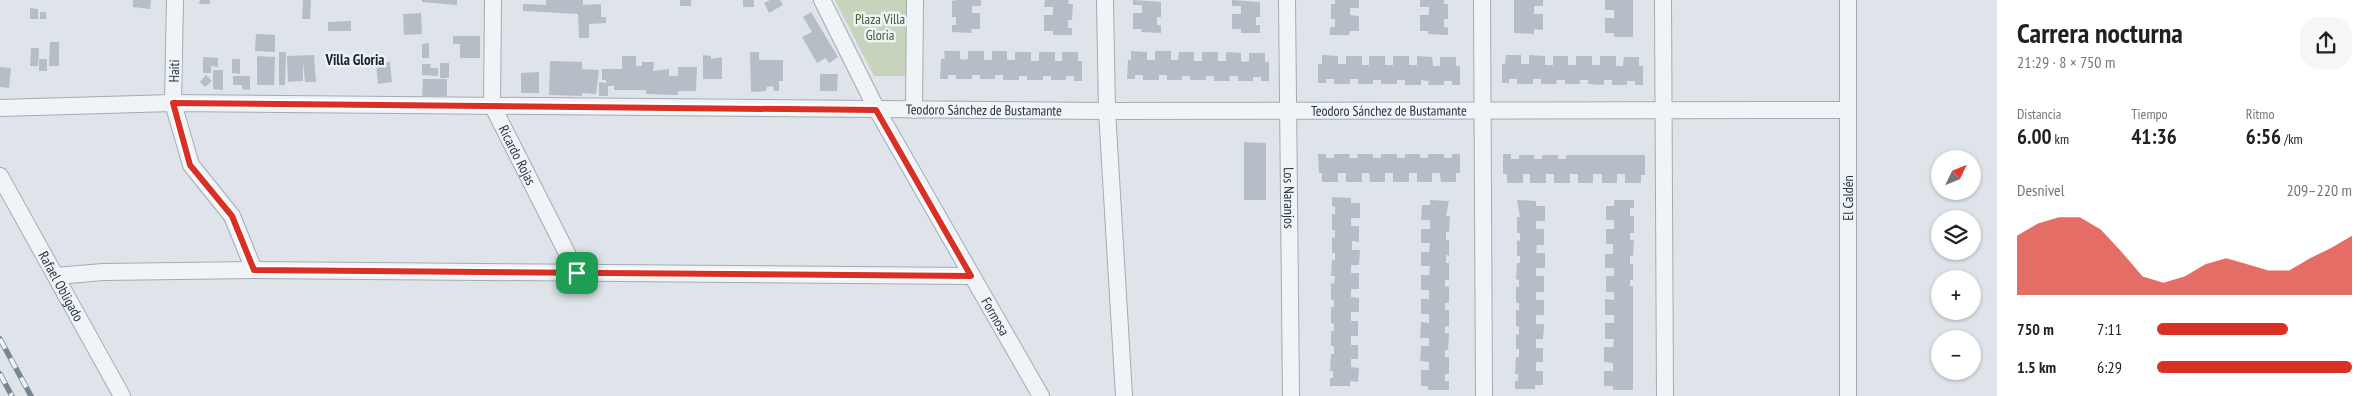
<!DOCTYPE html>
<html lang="es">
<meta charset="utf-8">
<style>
body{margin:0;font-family:"PT Sans Narrow",sans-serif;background:#f6f6f6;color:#202124;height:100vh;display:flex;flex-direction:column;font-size:19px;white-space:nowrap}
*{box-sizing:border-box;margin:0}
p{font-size:16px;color:#757577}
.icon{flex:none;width:28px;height:28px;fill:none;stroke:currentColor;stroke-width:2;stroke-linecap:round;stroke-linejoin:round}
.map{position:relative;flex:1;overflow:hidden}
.details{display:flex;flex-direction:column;background:#fff;width:375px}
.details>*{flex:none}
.needle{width:32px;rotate:47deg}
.fabs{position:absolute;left:1931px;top:150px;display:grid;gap:10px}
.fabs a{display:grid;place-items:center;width:50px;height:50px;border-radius:50%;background:#fff;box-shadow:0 1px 4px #0004;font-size:25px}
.pin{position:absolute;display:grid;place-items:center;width:42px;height:42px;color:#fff;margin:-21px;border-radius:10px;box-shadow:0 2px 8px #0006}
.round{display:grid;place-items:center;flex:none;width:52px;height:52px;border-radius:20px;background:#f6f6f6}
.overview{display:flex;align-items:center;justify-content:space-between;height:85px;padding:0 20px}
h1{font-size:28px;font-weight:800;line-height:38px}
.figures{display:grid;grid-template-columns:repeat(3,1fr);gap:8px;height:85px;padding:5px 20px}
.figures div{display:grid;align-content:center}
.figures b{font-size:21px;font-weight:800}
.figures small{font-size:14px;font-weight:400}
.figures p{font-size:14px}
.chart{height:140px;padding:10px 20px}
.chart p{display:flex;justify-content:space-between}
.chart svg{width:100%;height:90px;margin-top:5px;fill:#d93025;opacity:.7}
ul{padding:0 20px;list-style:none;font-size:16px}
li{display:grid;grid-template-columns:80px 60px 1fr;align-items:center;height:38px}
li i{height:12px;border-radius:6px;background:#d93025}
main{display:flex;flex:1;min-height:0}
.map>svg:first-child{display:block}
.green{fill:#c8d3be}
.building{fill:#b5bec6}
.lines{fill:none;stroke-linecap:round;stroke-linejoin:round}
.minor-casing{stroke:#a3acb3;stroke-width:18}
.minor{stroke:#f1f4f7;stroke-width:16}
.rail-casing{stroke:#768794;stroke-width:5.5}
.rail{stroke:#eef3f6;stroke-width:4;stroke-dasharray:11;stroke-linecap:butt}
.route-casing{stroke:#fff;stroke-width:10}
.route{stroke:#d93025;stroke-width:6}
.labels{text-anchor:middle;stroke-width:5;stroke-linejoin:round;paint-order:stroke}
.park-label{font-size:14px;fill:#425e32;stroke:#eef3f6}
.street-label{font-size:14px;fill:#263541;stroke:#eef3f6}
.neighbourhood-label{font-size:15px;font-weight:bold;fill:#182531;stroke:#eef3f6}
</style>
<main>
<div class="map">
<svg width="1997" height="396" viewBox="0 0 1997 396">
<rect width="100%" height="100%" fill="#dee4e9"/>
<path class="green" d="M835,0H907L906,76H874Z"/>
<path class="building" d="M133,0H151L150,9L133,7Z
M200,0H210V4H199Z
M303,0H311L310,19H302Z
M422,0H457V5L422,2Z
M546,0H583V5L601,4V17H606V23L589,24V38H579L578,14L523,11V4L546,5Z
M680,0H691V6H680Z
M743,0H754V7H743Z
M770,0H780L783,5L769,13L764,3Z
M957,0H981V6H972V13H980V29H971L972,33L952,32V25H956V17H952V1Z
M1045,0H1069L1068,4H1073L1072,20H1068V28H1072V35H1053V31H1044V15H1053V7H1044Z
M1133,0L1161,2V17H1157V25H1161V33L1141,32L1142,29H1133V13H1142V5H1133Z
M1232,0L1260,2V17H1256V25H1260V33H1241V29H1232V14H1241V6H1232Z
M1335,0H1359V8H1350V15L1359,16V31H1350L1349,35H1330V27H1335V19H1331V4H1335Z
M1420,0H1444V4H1448V19H1444V27L1448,28V35L1428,34V31H1420V15H1429V7H1420Z
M1514,0H1543V6H1534V14H1543V30L1534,29V34L1514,33Z
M1605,0H1633V37H1614V33H1605V18H1614V10H1605Z
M30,8L38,9V19H30Z
M40,12H46V19H40Z
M811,12L838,57L829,63L826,58L817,63L802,37L812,32L803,17Z
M421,13L422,34L404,35L403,14Z
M351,21V31H328V22Z
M256,34L275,35V52L255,51Z
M453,36H480V58H460V44H453Z
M50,42H59V66H49Z
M429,43V58H422V44Z
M31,48H39L38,66H30Z
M944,51H960V59L964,60L968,59V51H984V60H992V51H1007V60H1015V52H1031V61H1039V52H1055V61H1062V52H1078V61H1082V81H1074V76H1066V80H1051V76H1043V80H1027V76H1019V80H1003V75H995V79H980V75H972V79H956V75H948V79H940L941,59H945Z
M1131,51L1147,52V60H1155V51H1171V60H1178L1179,52H1194V61H1202V52H1218V61H1226V52L1241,53V61L1245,62L1249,61V53H1265V62H1269V81H1261V77H1253V81H1238V76H1229L1230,81H1214V76H1206V80H1190V76H1182V80H1167V75H1159V80H1143V75H1135V79H1127L1128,60H1131Z
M279,52H286L285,85H279Z
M750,52H759V60H783V81H779V91H774L773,86L767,87L766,91L751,92Z
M314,55L316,82H305L303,62V81L288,82L287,56Z
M703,55L711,56V59L722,57V79H703Z
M1322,55L1338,56V64H1346V56H1362V65H1369V56H1385V65H1393V56H1409V65H1417V56L1432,57L1433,66H1440V57H1456V66H1460V85H1452V81H1444V85H1428L1429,81L1421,80V85H1405V80H1397V84H1381V80H1373V84H1358V79H1350V84H1334V79H1326V83H1318V64H1322Z
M1506,55H1521V64H1529V55L1545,56V65H1553V56H1568V65H1576V56H1592V65H1600V56H1616V66H1623L1624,57H1639V66H1643V85H1635V81H1627V85H1612V80H1604V85L1588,84V80H1580V84H1565V80H1557L1556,84H1541V79H1533V84H1517V79H1509V83H1502V64H1505Z
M257,56L275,57L274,85H257Z
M622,56H636V66H642V62H654L653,71L669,69V76H678V67H697L696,91H678V95L646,94V90H614V86H608V96H599V82L606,83V80H602V69H622Z
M203,57L218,58V67L211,66V73H203Z
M39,59H47V71H39Z
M232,59H240V74L232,73Z
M550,61L582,62V69L599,70L596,94L582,93V96L549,95Z
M390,62L392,82L378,84L376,63Z
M440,63H449V78H440Z
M422,64H431L430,68H438V76L422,75Z
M0,67L11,68L9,88L0,87Z
M213,70H223V90L213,89Z
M539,72V93H521V73Z
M820,74H838L837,91H820Z
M206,75L212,81L205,87L200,82Z
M233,76H250V90L242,89V85H233Z
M423,79H447V96H422Z
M1244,142L1266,143V200H1244Z
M1318,154H1326V158H1334V154H1350L1349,158H1358L1357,154H1373V158H1381V154H1397V158H1405V154H1420V158H1428V154H1444V158H1452V154H1460V173H1456V182H1441L1440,173H1432V182H1417V173H1409V182H1393V173H1385V182H1370L1369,173H1362V182H1346V173H1338V182H1322V173H1319Z
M1503,154H1511V159H1519V155H1534V159H1542V155H1558V159H1566V155H1645V175H1641V183H1625V174H1617V183H1602V174H1593V183H1578V174H1570V183H1554V174H1546V183H1530V174H1523V183H1507V174H1503Z
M1332,197L1351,198V203H1360V218H1351V226H1359V242L1352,241V250H1360L1359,265H1351V273H1359V289H1351V297L1359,298V312H1351V321H1358V336H1351V345H1358V359H1351V367L1359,368L1358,382L1350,381V386H1330V378H1333V371H1330L1331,354H1334V346H1331V331H1334V324L1331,323V307H1334V300H1331V283L1334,284L1335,276H1331L1332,260H1335V253H1332V237L1335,238V230H1332V214H1335V207L1332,206Z
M1430,200L1449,201L1446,216H1450L1449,232H1446V240H1449V256L1446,255V263H1449V280H1445V286L1449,287V303H1445V310H1449V327L1445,326V333H1449L1448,350H1445V357H1449V374H1445V381H1449V390H1428V386H1421V370H1429V362L1420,361L1421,346H1429V338H1420L1421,322L1429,323V314H1421V299H1429V290H1421V275H1429L1430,266H1421V252H1429L1430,243H1421V229H1430V220H1421L1422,205H1430Z
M1517,200L1536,201V206H1545V221H1536V229H1544V245H1537L1536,253H1545V268H1536V276H1544V292H1536V300H1544V315H1536V324H1544L1543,339H1536V348H1543V362H1536V371H1543V385H1535V389H1515V381H1518V374H1515L1516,357H1519V349H1516V334L1519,335V327L1516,326V310H1519V303H1516V287H1519V280L1516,279L1517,263H1520V256H1517V240L1520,241V233H1517V217H1520Z
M1614,200H1634V208H1630V216H1634V233H1630V240H1634L1633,256H1630V264H1633V280H1630V286H1633V390H1613V386H1604V371H1613V363L1604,362V347H1613L1614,339H1605V323H1614V315H1605V299L1614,300V292H1606V276H1614V268H1605V254H1613V244H1606V229H1614V220H1606V206H1614Z"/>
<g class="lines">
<g class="minor-casing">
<g id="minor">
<path d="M175,0L173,103L191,165L232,216L254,270"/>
<path id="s1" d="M493,0L492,105L577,273"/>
<path id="s2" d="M822,0L877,110L1041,396"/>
<path d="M1105,0L1107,111L1124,396"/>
<path id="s3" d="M1287,0L1291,396"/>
<path d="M1482,0L1484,396"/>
<path d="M1663,0L1665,396"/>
<path id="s4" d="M0,108L173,103L1107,111L1848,110"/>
<path d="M914,110L915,0"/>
<path id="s5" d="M0,176L122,396"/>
<path d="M56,276L103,272L254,270L971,276"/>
<path d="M1848,396V0"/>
</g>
</g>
<use href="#minor" class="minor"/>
<g class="rail-casing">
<path id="rail" d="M0,339L31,396
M0,374L12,396"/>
</g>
<use href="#rail" class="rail"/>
</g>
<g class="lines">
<g class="route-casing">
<path id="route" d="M173,103L876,110L971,276L254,270L232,216L190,165Z"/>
</g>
<use href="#route" class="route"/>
</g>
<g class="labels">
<g class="park-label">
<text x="880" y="24">Plaza Villa<tspan x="880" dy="16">Gloria</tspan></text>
</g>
<g class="street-label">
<text transform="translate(174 71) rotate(-89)" y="5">Haiti</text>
<text dy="5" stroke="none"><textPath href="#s4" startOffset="984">Teodoro Sánchez de Bustamante</textPath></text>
<text dy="5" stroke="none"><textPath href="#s4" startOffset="1389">Teodoro Sánchez de Bustamante</textPath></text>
<text dy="5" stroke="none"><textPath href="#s1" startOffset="161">Ricardo Rojas</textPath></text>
<text dy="5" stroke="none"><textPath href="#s3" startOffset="198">Los Naranjos</textPath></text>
<text transform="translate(1848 198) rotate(-90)" y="5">El Caldén</text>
<text dy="5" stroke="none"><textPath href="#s5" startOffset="126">Rafael Obligado</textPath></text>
<text dy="5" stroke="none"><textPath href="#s2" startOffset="361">Formosa</textPath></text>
</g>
<g class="neighbourhood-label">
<text x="355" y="65">Villa Gloria</text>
</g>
</g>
</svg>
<div class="fabs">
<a><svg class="needle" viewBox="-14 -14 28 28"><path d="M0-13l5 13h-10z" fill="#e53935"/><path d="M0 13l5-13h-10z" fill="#757577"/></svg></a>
<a><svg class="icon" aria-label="layers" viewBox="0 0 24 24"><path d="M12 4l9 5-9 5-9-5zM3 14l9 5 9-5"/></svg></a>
<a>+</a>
<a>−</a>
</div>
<div class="pin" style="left:577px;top:273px;background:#1e9e55"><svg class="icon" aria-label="arrive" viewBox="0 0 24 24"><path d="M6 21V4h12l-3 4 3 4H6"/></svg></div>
</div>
<section class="details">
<div class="overview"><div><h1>Carrera nocturna</h1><p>21:29 · 8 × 750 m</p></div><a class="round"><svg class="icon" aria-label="share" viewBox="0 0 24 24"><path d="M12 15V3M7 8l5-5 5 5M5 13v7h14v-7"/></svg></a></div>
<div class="figures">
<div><p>Distancia</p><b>6.00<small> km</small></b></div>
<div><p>Tiempo</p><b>41:36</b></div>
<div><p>Ritmo</p><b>6:56<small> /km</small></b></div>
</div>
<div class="chart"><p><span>Desnivel</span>209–220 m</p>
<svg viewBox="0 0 160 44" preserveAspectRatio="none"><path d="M0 44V15L10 9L20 6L30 6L40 12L50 23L60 35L70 38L80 35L90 29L100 26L110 29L120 32L130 32L140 26L150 21L160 15V44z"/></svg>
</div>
<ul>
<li><b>750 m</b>7:11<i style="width:67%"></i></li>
<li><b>1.5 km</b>6:29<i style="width:100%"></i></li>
</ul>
</section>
</main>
